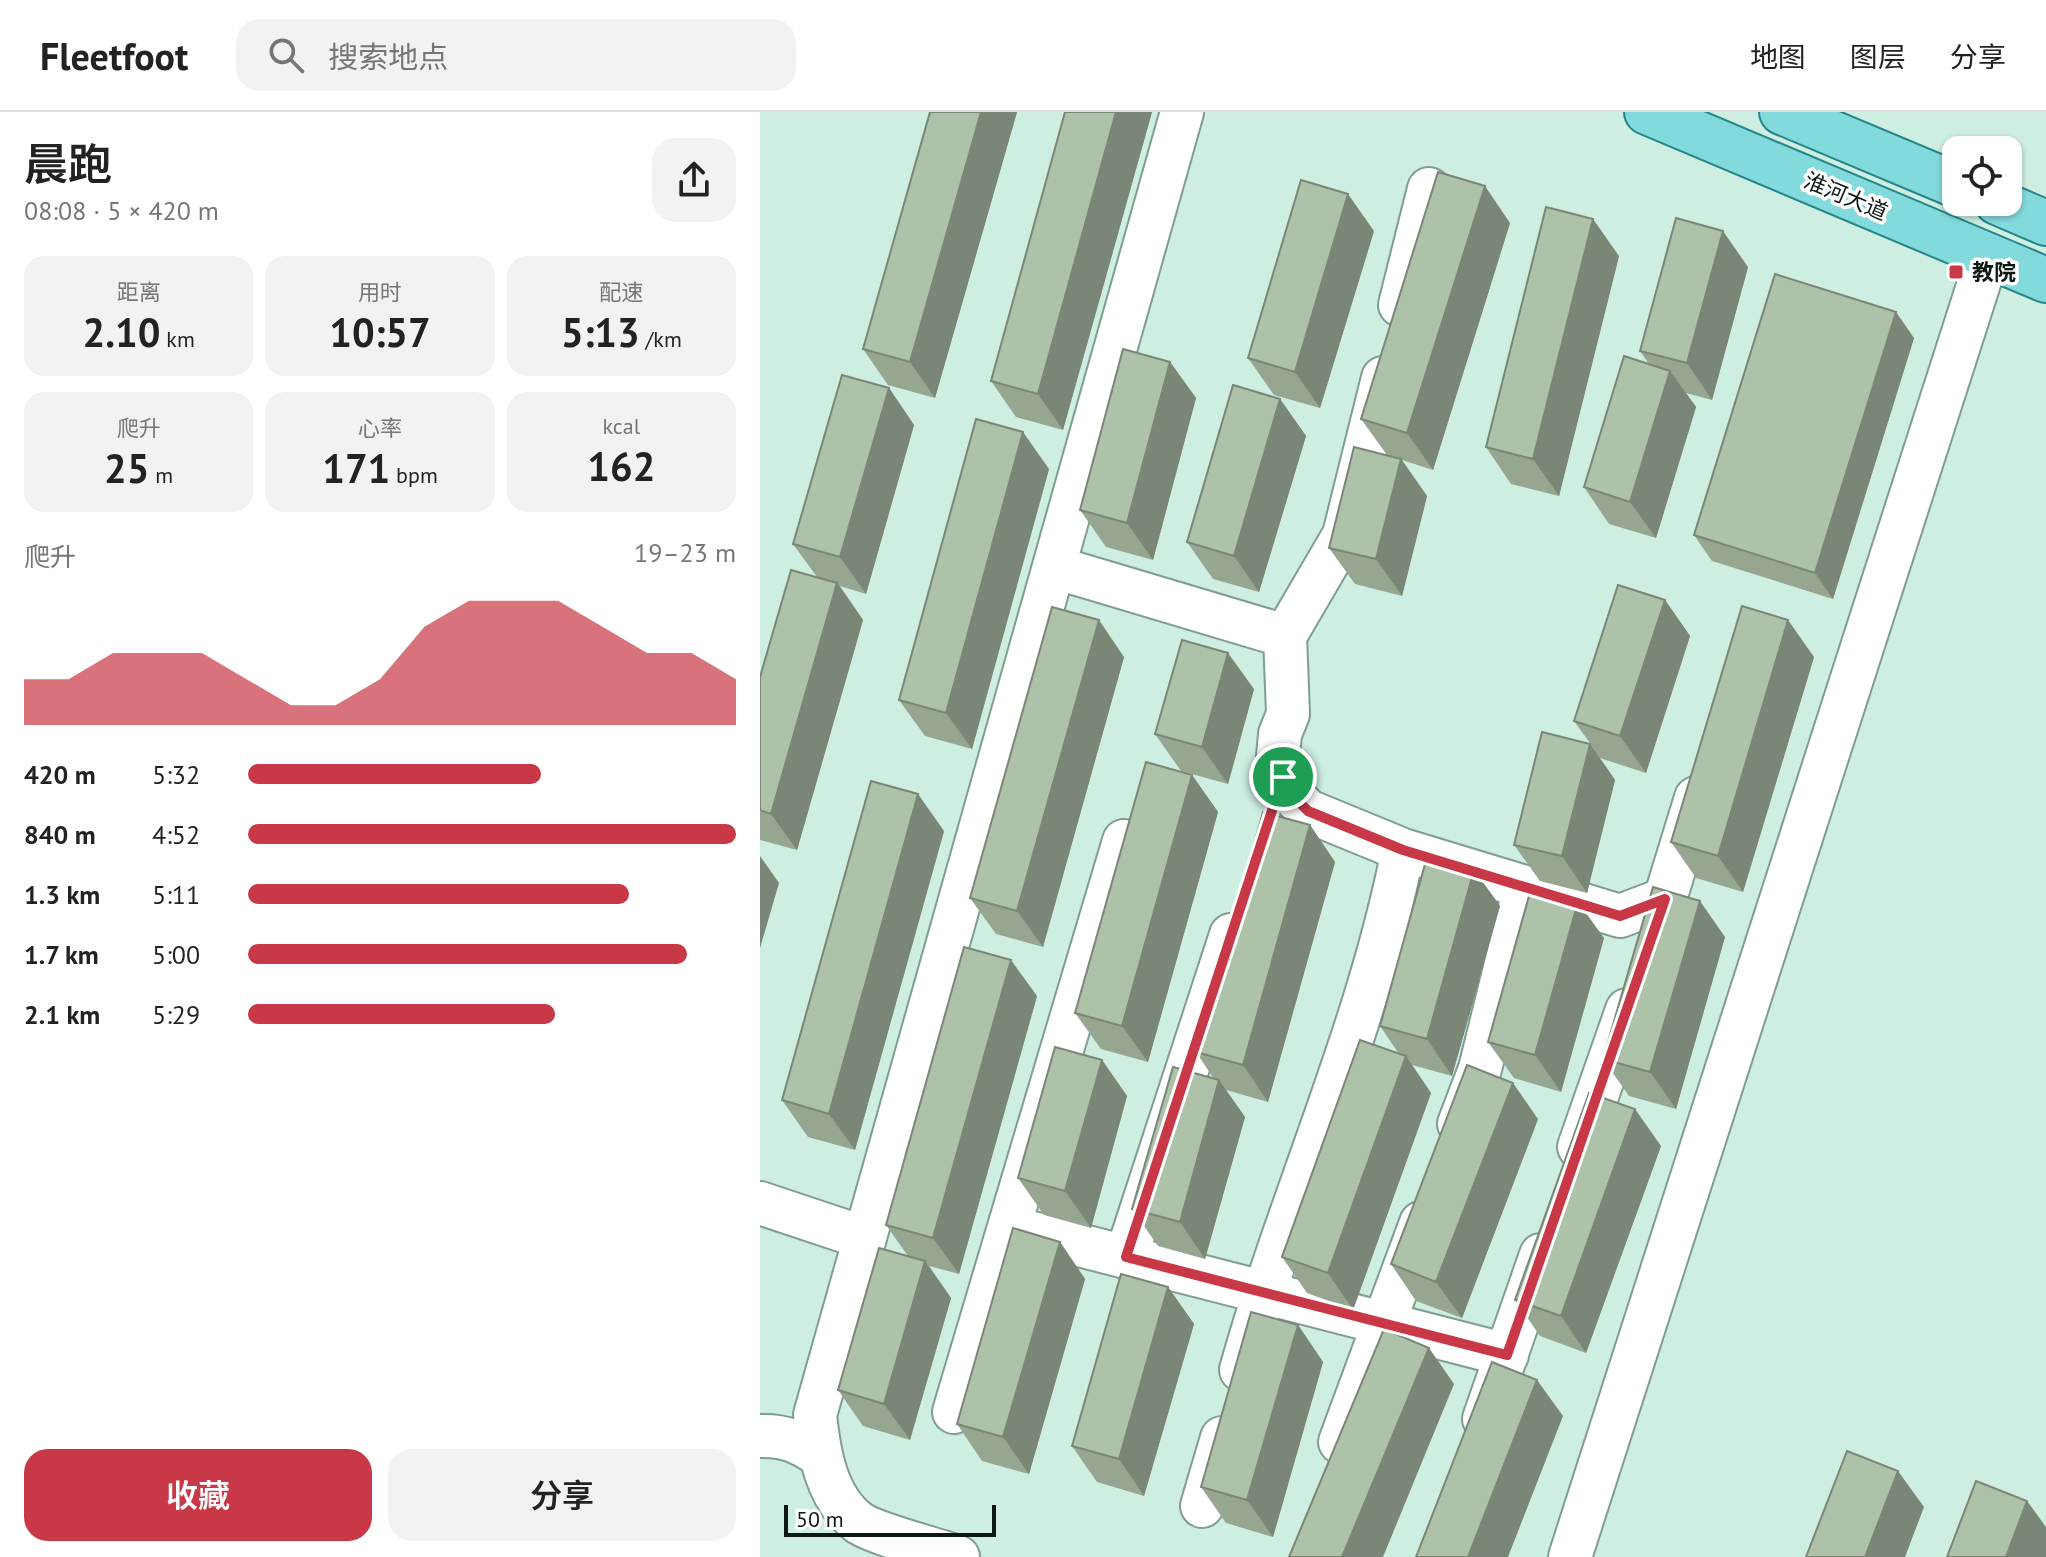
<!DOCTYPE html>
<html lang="zh">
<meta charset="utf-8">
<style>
body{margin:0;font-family:"PT Sans","Noto Sans SC",sans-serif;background:#f2f2f2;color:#222;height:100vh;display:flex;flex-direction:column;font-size:30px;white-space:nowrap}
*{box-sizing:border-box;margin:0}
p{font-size:26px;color:#767676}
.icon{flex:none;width:44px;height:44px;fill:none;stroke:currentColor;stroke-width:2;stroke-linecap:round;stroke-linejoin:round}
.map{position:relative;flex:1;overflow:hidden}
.drawer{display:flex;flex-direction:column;background:#fff;width:760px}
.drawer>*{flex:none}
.buttons{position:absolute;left:1182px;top:24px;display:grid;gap:16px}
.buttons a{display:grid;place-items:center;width:80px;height:80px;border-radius:16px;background:#fff;box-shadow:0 2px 6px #0004;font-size:40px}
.scale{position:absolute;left:24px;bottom:20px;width:212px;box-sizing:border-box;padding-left:8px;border:4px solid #0c1813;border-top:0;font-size:22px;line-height:28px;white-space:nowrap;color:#0c1813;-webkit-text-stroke:6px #fff;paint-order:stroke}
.pin{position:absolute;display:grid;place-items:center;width:68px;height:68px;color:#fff;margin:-34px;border:4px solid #fff;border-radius:50%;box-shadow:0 2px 8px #0007}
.round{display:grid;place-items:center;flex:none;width:84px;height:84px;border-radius:24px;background:#f2f2f2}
.summary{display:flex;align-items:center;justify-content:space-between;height:136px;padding:0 24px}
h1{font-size:44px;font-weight:600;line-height:60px}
.stats{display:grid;grid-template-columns:repeat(3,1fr);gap:12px;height:136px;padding:8px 24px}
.stats div{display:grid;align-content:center;border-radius:20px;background:#f2f2f2;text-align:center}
.stats b{font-size:40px;font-weight:600}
.stats small{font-size:22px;font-weight:400}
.stats p{font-size:22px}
.chart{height:224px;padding:16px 24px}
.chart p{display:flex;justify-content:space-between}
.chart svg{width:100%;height:144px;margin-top:8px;fill:#c83846;opacity:.7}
.action{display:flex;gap:16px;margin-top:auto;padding:16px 24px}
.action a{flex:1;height:92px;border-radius:24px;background:#c83846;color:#fff;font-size:32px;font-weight:600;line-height:92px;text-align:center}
.action a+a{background:#f2f2f2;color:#222}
ul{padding:0 24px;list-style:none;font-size:26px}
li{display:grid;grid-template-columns:128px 96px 1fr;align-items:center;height:60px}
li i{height:20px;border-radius:10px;background:#c83846}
header{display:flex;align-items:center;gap:48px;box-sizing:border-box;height:112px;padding:0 40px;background:#fff;border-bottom:2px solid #e0e0e0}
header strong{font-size:38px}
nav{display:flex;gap:44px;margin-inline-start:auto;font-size:28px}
.search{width:560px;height:72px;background:#f2f2f2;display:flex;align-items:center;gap:20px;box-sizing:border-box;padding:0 28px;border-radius:24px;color:#767676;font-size:30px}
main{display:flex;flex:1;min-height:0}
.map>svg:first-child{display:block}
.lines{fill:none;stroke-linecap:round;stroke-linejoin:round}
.minor-casing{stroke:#7f9e92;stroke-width:46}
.major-casing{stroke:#248688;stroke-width:48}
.minor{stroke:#fff;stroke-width:42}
.major{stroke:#83dadd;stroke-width:44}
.wall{fill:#96a691}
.shaded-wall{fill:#7a8776}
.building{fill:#aec1a9;stroke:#7a8776;stroke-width:2}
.route-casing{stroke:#fff;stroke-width:16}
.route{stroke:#c83846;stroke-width:10}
.poi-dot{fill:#c83846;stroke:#fff;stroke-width:3}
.labels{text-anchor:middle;stroke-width:7;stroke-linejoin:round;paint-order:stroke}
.street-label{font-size:22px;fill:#0c1813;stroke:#fff}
.poi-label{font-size:22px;font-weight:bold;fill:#0c1813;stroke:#fff;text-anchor:start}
</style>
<header>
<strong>Fleetfoot</strong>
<div class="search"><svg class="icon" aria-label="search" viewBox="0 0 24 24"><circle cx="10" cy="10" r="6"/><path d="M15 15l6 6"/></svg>搜索地点</div>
<nav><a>地图</a><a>图层</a><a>分享</a></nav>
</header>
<main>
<section class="drawer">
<div class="summary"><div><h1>晨跑</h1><p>08:08 · 5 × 420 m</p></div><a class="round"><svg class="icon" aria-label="share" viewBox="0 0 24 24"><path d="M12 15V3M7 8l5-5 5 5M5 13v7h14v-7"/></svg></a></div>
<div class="stats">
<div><p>距离</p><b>2.10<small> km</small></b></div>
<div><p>用时</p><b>10:57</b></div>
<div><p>配速</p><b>5:13<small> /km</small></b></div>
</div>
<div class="stats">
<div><p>爬升</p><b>25<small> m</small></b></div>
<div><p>心率</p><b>171<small> bpm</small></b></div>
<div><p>kcal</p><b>162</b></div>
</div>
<div class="chart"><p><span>爬升</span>19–23 m</p>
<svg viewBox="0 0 160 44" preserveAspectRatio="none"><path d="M0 44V30L10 30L20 22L30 22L40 22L50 30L60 38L70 38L80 30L90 14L100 6L110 6L120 6L130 14L140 22L150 22L160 30V44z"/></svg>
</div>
<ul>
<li><b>420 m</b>5:32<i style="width:60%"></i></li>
<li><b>840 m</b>4:52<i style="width:100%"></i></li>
<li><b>1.3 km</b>5:11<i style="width:78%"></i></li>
<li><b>1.7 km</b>5:00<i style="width:90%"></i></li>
<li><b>2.1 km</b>5:29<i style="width:63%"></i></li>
</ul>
<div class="action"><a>收藏</a><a>分享</a></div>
</section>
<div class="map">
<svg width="1286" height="1445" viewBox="0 0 1286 1445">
<rect width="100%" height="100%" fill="#cdeee1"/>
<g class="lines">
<g class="minor-casing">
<path id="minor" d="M640,193L669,77
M294,455L525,524L528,602L520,622L518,644L523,665L533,684L548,699L643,738L860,804L905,787L936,686
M525,524L584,423L623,266
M699,1012L720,957L765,775
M819,1035L867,898
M0,1091L105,1126
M249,1115L747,1243
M366,1145L471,823
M481,1258C530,1083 608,917 643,738
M194,1300L364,729
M724,1307L781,1143
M0,1324C24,1323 40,1330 59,1343
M580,1330L661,1111
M442,1394L462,1326
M198,1445C176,1437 114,1422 98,1410C66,1385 59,1341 55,1303L422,0
M810,1445L1228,143"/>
</g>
<g class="major-casing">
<path id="major" d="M887,0L1286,168
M1022,0L1196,73
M1237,90L1286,111"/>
</g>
<use href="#minor" class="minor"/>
<use href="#major" class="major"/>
</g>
<path class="wall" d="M170,0H257L175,286L128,273L103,237Z
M305,0H392L303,318L256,305L231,269Z
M750,111L673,358L642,348L667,384L642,484L595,472L569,436L627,343L601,307Z
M614,119L560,296L514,283L488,246Z
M859,144L799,384L751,372L726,335Z
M988,155L952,288L926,281L936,295L896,426L849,412L824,375L889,252L880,239Z
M1154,226L1073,487L952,449L934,423Z
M410,250L436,286L393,448L346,435L320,398Z
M129,276L154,313L106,482L80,474L103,508L37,738L0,728V565L57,465L33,432Z
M520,287L546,324L499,480L453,467L427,430Z
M289,357L212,637L165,624L139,588Z
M905,488L930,524L886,661L840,646L855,668L827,781L780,769L754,733L830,631L814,609Z
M364,545L283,835L236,822L210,786Z
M1054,545L983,780L936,766L911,730Z
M494,577L468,672L421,659L395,622Z
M432,663L458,700L388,950L341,937L315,901Z
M550,713L575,750L508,990L466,978L485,1005L445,1147L398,1134L372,1097L454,967L436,940Z
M184,719L95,1038L48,1025L22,988Z
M714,758L740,794L692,964L652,953L671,981L593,1198L547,1181L522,1145L639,942L620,914Z
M965,825L916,997L869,984L843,947Z
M844,826L801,980L754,966L728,930Z
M277,884L199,1162L169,1154L191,1186L150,1328L103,1314L78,1278L148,1144L126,1113Z
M342,948L367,984L331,1116L284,1103L258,1066Z
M778,1007L702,1206L656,1189L631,1152Z
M901,1034L826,1241L780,1224L755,1188Z
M300,1130L325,1167L269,1362L222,1349L197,1312Z
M408,1175L434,1212L384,1384L337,1370L312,1334Z
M538,1213L563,1250L513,1425L466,1411L441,1375Z"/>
<path class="shaded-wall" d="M221,0H257L175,286L150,250Z
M356,0H392L303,318L278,282Z
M725,74L750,111L673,358L647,321Z
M588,82L614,119L560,296L535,260Z
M833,107L859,144L799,384L773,347Z
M963,119L988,155L952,288L927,251Z
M1136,200L1154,226L1073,487L1055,461Z
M410,250L436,286L393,448L367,411Z
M910,259L936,295L896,426L870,390Z
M129,276L154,313L106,482L80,445Z
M520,287L546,324L499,480L474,444Z
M263,320L289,357L212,637L186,601Z
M641,347L667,384L642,484L616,447Z
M77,471L103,508L37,738L11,702Z
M905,488L930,524L886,661L860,624Z
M339,508L364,545L283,835L257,799Z
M1028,508L1054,545L983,780L958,744Z
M468,541L494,577L468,672L442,635Z
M830,632L855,668L827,781L802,744Z
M432,663L458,700L388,950L362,914Z
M158,682L184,719L95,1038L69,1002Z
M550,713L575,750L508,990L483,953Z
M0,744L19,771L0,836Z
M714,758L740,794L692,964L667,927Z
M940,789L965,825L916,997L890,960Z
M818,790L844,826L801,980L775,943Z
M251,848L277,884L199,1162L173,1126Z
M646,944L671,981L593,1198L568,1161Z
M342,948L367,984L331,1116L305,1079Z
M459,968L485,1005L445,1147L420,1110Z
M753,971L778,1007L702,1206L676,1170Z
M875,997L901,1034L826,1241L801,1204Z
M300,1130L325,1167L269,1362L243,1325Z
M165,1149L191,1186L150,1328L124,1292Z
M408,1175L434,1212L384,1384L359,1347Z
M538,1213L563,1250L513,1425L487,1388Z
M669,1236L694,1272L623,1445H582Z
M777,1268L803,1304L748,1445H708Z
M1138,1359L1164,1395L1145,1445H1105Z
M1267,1389L1286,1415V1445H1246Z"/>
<path class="building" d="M170,0H221L150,250L103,237Z
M305,0H356L278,282L231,269Z
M678,60L725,74L647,321L601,307Z
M541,68L588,82L535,260L488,246Z
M786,95L833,107L773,347L726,335Z
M916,106L963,119L927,251L880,239Z
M1015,162L1136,200L1055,461L934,423Z
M363,237L410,250L367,411L320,398Z
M864,244L910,259L870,390L824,375Z
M82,263L129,276L80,445L33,432Z
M473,273L520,287L474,444L427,430Z
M216,307L263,320L186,601L139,588Z
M594,335L641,347L616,447L569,436Z
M31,458L77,471L11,702L0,698V565Z
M858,473L905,488L860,624L814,609Z
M982,494L1028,508L958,744L911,730Z
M292,495L339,508L257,799L210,786Z
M422,528L468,541L442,635L395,622Z
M782,620L830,632L802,744L754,733Z
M386,650L432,663L362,914L315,901Z
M111,669L158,682L69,1002L22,988Z
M503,700L550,713L483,953L436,940Z
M667,745L714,758L667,927L620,914Z
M893,775L940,789L890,960L843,947Z
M771,777L818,790L775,943L728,930Z
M204,835L251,848L173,1126L126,1113Z
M600,928L646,944L568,1161L522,1145Z
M295,935L342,948L305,1079L258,1066Z
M707,953L753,971L676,1170L631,1152Z
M413,955L459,968L420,1110L372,1097Z
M829,981L875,997L801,1204L755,1188Z
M253,1116L300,1130L243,1325L197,1312Z
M119,1136L165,1149L124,1292L78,1278Z
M361,1162L408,1175L359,1347L312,1334Z
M491,1200L538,1213L487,1388L441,1375Z
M624,1217L669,1236L582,1445H529Z
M732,1250L777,1268L708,1445H656Z
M1087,1339L1138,1359L1105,1445H1046Z
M1216,1369L1267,1389L1246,1445H1187Z"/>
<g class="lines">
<g class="route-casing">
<path id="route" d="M523,665L533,684L548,699L643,738L860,804L905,787L747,1243L366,1145Z"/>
</g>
<use href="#route" class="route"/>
</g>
<rect class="poi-dot" x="1188" y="152" width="16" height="16" rx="4"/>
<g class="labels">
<g class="street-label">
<text transform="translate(1086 84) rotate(23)" y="8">淮河大道</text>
</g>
<g class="poi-label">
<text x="1212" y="168">教院</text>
</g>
</g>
</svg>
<div class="buttons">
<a><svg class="icon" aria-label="locate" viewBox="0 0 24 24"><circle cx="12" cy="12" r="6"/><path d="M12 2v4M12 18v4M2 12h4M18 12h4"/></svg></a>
</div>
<div class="scale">50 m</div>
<div class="pin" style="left:523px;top:665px;background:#1e9e55"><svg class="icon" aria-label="arrive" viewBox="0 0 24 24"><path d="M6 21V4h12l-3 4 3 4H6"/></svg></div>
</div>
</main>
